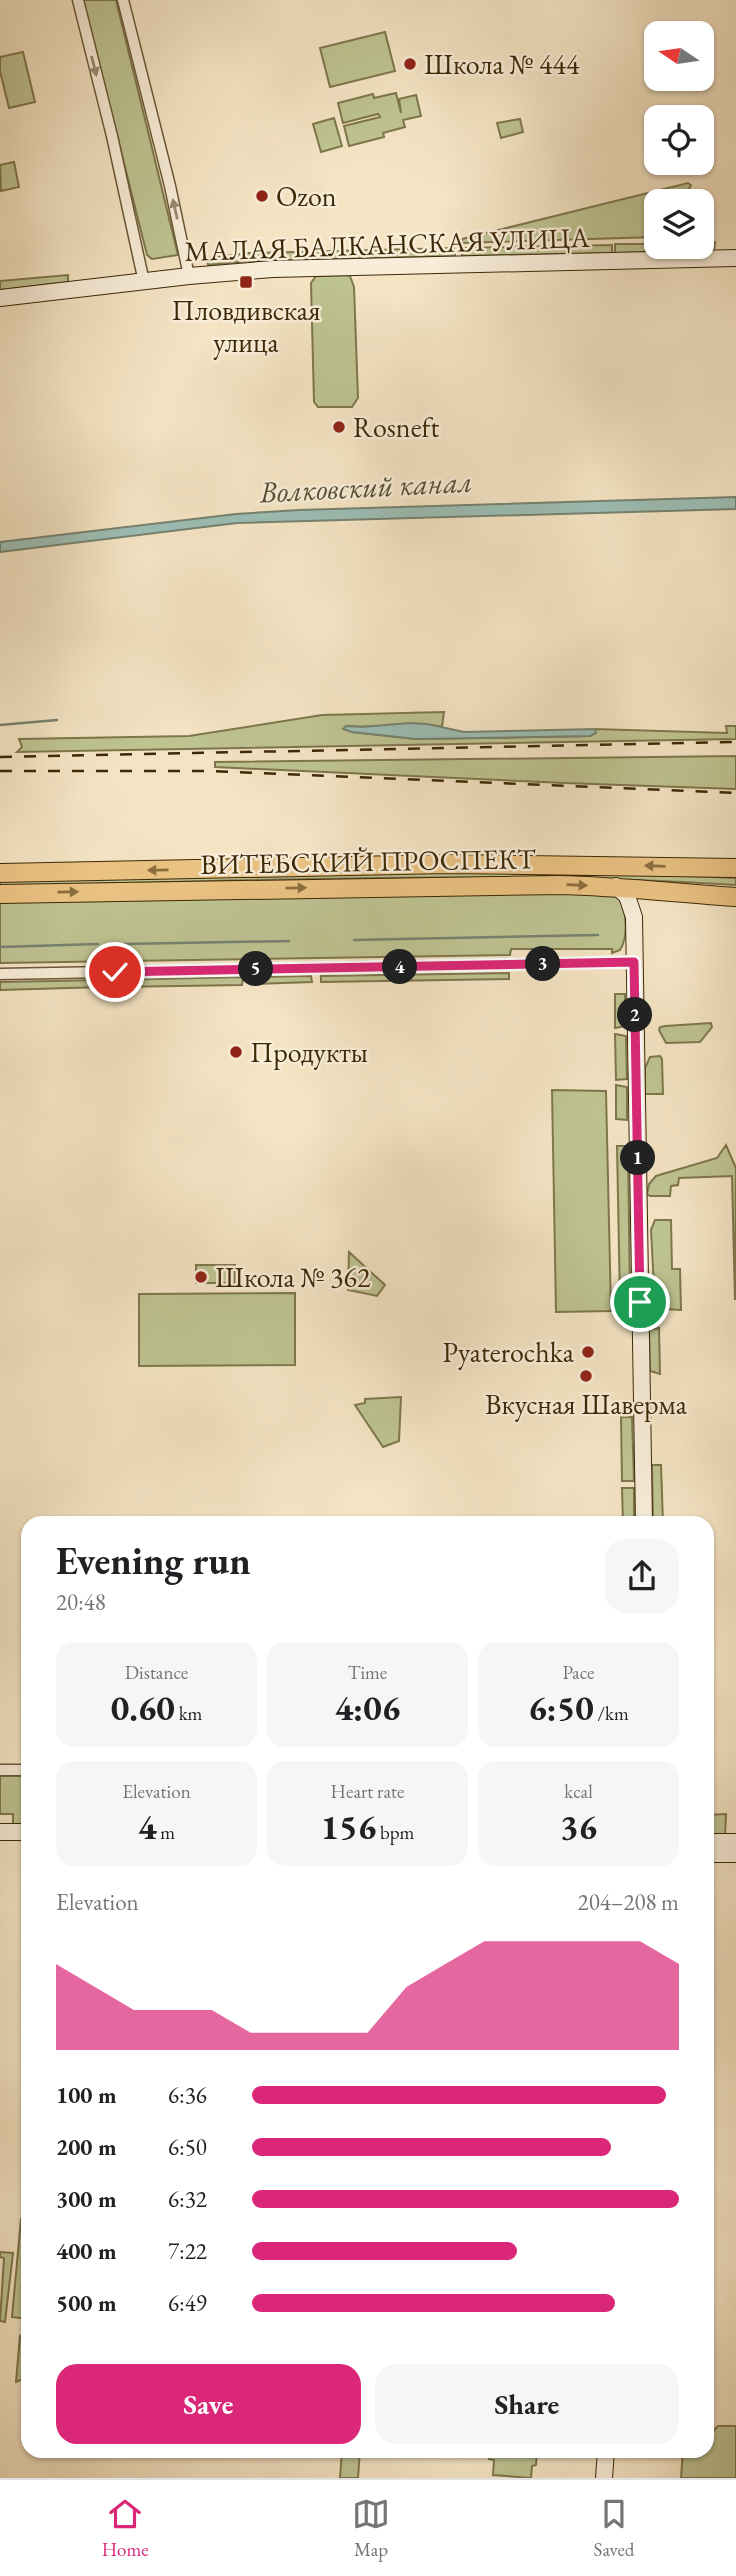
<!DOCTYPE html>
<meta charset="utf-8">
<style>
body{margin:0;font-family:"EB Garamond",serif;background:#f6f6f6;color:#202124;height:100vh;display:flex;flex-direction:column;font-size:26px;white-space:nowrap}
*{box-sizing:border-box;margin:0}
p{font-size:23px;color:#757577}
.icon{flex:none;width:38px;height:38px;fill:none;stroke:currentColor;stroke-width:2;stroke-linecap:round;stroke-linejoin:round}
.map{position:relative;flex:1;overflow:hidden}
.panel{position:absolute;left:21px;top:1516px;width:693px;height:942px;display:flex;flex-direction:column;background:#fff;border-radius:21px;box-shadow:0 2px 5px #0004}
.panel>*{flex:none}
.needle{width:46px;rotate:283deg}
.controls{position:absolute;left:644px;top:21px;display:grid;gap:14px}
.controls a{display:grid;place-items:center;width:70px;height:70px;border-radius:14px;background:#fff;box-shadow:0 2px 5px #0004;font-size:35px}
.pin{position:absolute;display:grid;place-items:center;width:60px;height:60px;color:#fff;margin:-30px;border:4px solid #fff;border-radius:50%;box-shadow:0 2px 7px #0007}
.km{position:absolute;width:35px;height:35px;margin:-18px;border-radius:50%;background:#222;color:#fff;font-size:19px;line-height:35px;text-align:center}
.round{display:grid;place-items:center;flex:none;width:74px;height:74px;border-radius:21px;background:#f6f6f6}
.overview{display:flex;align-items:center;justify-content:space-between;height:119px;padding:0 35px}
h1{font-size:38px;font-weight:700;line-height:52px}
.metrics{display:grid;grid-template-columns:repeat(3,1fr);gap:10px;height:119px;padding:7px 35px}
.metrics div{display:grid;align-content:center;border-radius:18px;background:#f6f6f6;text-align:center}
.metrics b{font-size:35px;font-weight:700}
.metrics small{font-size:19px;font-weight:400}
.metrics p{font-size:19px}
.chart{height:196px;padding:14px 35px}
.chart p{display:flex;justify-content:space-between}
.chart svg{width:100%;height:126px;margin-top:7px;fill:#db2777;opacity:.7}
.cta{display:flex;gap:14px;margin-top:auto;padding:14px 35px}
.cta a{flex:1;height:80px;border-radius:21px;background:#db2777;color:#fff;font-size:28px;font-weight:700;line-height:80px;text-align:center}
.cta a+a{background:#f6f6f6;color:#202124}
ul{padding:0 35px;list-style:none;font-size:23px}
li{display:grid;grid-template-columns:112px 84px 1fr;align-items:center;height:52px}
li i{height:18px;border-radius:9px;background:#db2777}
.menu{display:flex;justify-content:space-around;align-items:center;height:98px;border-top:2px solid #e0e0e0;background:#fff;font-size:19px;color:#757577}
.menu a{display:grid;justify-items:center;gap:4px}
.menu .current{color:#db2777}
.map>svg:first-child{display:block}
.green{fill:#bec392;stroke:#7e764c;stroke-width:2}
.water{fill:#9cbeb5;stroke:#76826f;stroke-width:2}
.lines{fill:none;stroke-linecap:round;stroke-linejoin:round}
.stream{stroke:#76826f;stroke-width:2.5}
.street-casing{stroke:#6b5736;stroke-width:13}
.secondary-casing{stroke:#3d2806;stroke-width:18}
.primary-casing{stroke:#3d2806;stroke-width:20}
.street{stroke:#f8edd9;stroke-width:10}
.secondary{stroke:#f8edd9;stroke-width:16}
.primary{stroke:#eac282;stroke-width:18}
.rail{stroke:#3d2806;stroke-width:2.5;stroke-dasharray:12 12;stroke-linecap:butt}
.oneway{fill:#9a8a70}
.oneway2{fill:#8b6d3e}
.route-casing{stroke:#fff;stroke-width:14}
.route{stroke:#db2777;stroke-width:9}
.poi-dot{fill:#8f2418;stroke:#f8edd9;stroke-width:2.5}
.labels{text-anchor:middle;stroke-width:5;stroke-linejoin:round;paint-order:stroke}
.poi-label{font-size:28px;fill:#3d2806;stroke:#f8edd9;text-anchor:start}
.street-label{font-size:28px;fill:#3d2806;stroke:#f8edd9}
.water-label{font-size:30px;font-style:italic;fill:#554e32;stroke:#f8edd9}
</style>
<div class="map">
<svg width="736" height="2478" viewBox="0 0 736 2478">
<rect width="100%" height="100%" fill="#f4e4c4"/>
<filter id="stains"><feTurbulence type="fractalNoise" baseFrequency=".00286" numOctaves="4"/><feColorMatrix values="0 0 0 0 .2 0 0 0 0 .09 0 0 0 0 .02 0 0 0 .5 -.17"/></filter>
<radialGradient id="worn" r=".72"><stop offset=".6" stop-color="#630" stop-opacity="0"/><stop offset="1" stop-color="#630" stop-opacity=".3"/></radialGradient>
<path class="green" d="M83,0H116L178,255L152,259L147,255Z
M385,32L395,71L330,87L320,48Z
M23,52L35,102L9,108L0,71V57Z
M396,93L401,113L399,99L416,95L421,116L403,120L405,127L383,133L384,137L349,146L344,126L380,117L378,114L343,123L338,103L373,94L374,98Z
M334,118L342,146L321,152L313,124Z
M520,119L523,132L501,138L497,123Z
M14,162L19,187L1,191L0,165Z
M688,183L691,185C683,204 675,201 656,201V237L462,243V239Z
M715,242L714,250L615,253V244H656V247H702V243Z
M612,245V253L462,256V248Z
M454,248L455,256L249,261L208,265L207,258L249,253Z
M68,275V282L0,290V281Z
M345,275L350,276L354,287L358,398L352,407H318L314,402L311,283L316,276Z
M444,712L442,727C410,720 381,729 349,726L352,732L416,739L590,736L595,733V729L727,733L726,726H736V739L17,752L22,747L19,739L189,736L322,715Z
M736,756V789L564,783L215,767V762Z
M417,873H617L736,878V885C491,870 245,881 0,886V881Z
M548,893L612,894L620,898C626,912 629,936 620,950L612,953V949H511L510,955L0,963V900Z
M509,973V979L321,982V976Z
M311,976L312,982L251,984V977Z
M243,977L242,985L114,987L113,980Z
M104,980V987L0,990V982Z
M615,994H625L626,1026L615,1028Z
M711,1023L712,1027L700,1042L666,1043L659,1030L660,1027L665,1026Z
M615,1034L626,1036L627,1079L616,1080Z
M660,1056L662,1059L663,1094H645V1068L650,1057Z
M616,1085L627,1087V1120L616,1119Z
M552,1090L606,1091L611,1311L556,1312Z
M726,1145L736,1168L735,1300L732,1176L679,1178L678,1185L671,1186L670,1196H650L647,1194L649,1184L656,1176L717,1158Z
M617,1146H628L630,1300H620Z
M655,1220H671L672,1269H680L681,1310L663,1309L662,1306H655L651,1230Z
M349,1252L385,1285L377,1296L348,1290Z
M196,1265H235V1283H196Z
M295,1293V1365L139,1366V1294Z
M659,1328L660,1374L650,1371L649,1330Z
M401,1397L399,1441L383,1447L355,1405L365,1403V1399Z
M621,1417H632L634,1481H622Z
M652,1465H661L663,1522H653Z
M622,1488H634V1522H623Z
M0,1776H28V1827H13V1814H0Z
M726,1814L725,1837L707,1836V1815Z
M21,2219H28V2319L12,2317Z
M0,2252L13,2253L5,2322L0,2321L4,2258L0,2257Z
M20,2336L28,2343L25,2378L16,2382Z
M718,2426H736V2478H681L683,2450H707V2438Z
M342,2450H360L358,2478H340Z
M490,2450H537L536,2465L532,2466L531,2478L493,2475L494,2460L489,2459Z"/>
<path class="water" d="M736,497V509L237,523L0,552V542L236,514L299,510Z
M410,723L427,724L464,732L595,729L596,733L590,736L416,739L352,732L343,729L346,726L362,727Z"/>
<g class="lines">
<path class="stream" d="M0,725L57,720
M354,940L598,935
M124,944L289,941
M0,947L98,944"/>
<g class="street-casing">
<path id="street" d="M78,0L112,136L144,282
M123,0L170,186L189,276
M0,974L634,962
M0,1770H28"/>
</g>
<g class="secondary-casing">
<path id="secondary" d="M0,298L189,276L273,269L736,258
M616,886L627,896L634,917L644,1522
M0,1832H28
M707,1842H736
M707,1854H736
M604,2478L606,2450"/>
</g>
<g class="primary-casing">
<path id="primary" d="M0,873L447,864L736,868
M0,894L558,885C617,886 676,893 736,897"/>
</g>
<use href="#street" class="street"/>
<use href="#secondary" class="secondary"/>
<use href="#primary" class="primary"/>
<path class="rail" d="M0,757L736,742
M0,771H210L736,793"/>
</g>
<defs><path id="oneway-solid" d="M-6-.8H1V-3.2L6.5 0L1 3.2V.8H-6Z" transform="scale(1.75)"/></defs>
<g class="oneway">
<use href="#oneway-solid" transform="translate(94 66) rotate(76)"/>
<use href="#oneway-solid" transform="translate(175 209) rotate(-103)"/>
</g>
<g class="oneway2">
<use href="#oneway-solid" transform="translate(655 866) rotate(-178)"/>
<use href="#oneway-solid" transform="translate(158 870) rotate(179)"/>
<use href="#oneway-solid" transform="translate(577 885) rotate(2)"/>
<use href="#oneway-solid" transform="translate(296 888) rotate(-1)"/>
<use href="#oneway-solid" transform="translate(68 892) rotate(-1)"/>
</g>
<g class="lines">
<g class="route-casing">
<path id="route" d="M115,972L634,962L640,1302"/>
</g>
<use href="#route" class="route"/>
</g>
<g class="poi-dot">
<circle cx="410" cy="64" r="7"/>
<circle cx="262" cy="196" r="7"/>
<rect x="239" y="275" width="14" height="14" rx="3.5"/>
<circle cx="339" cy="427" r="7"/>
<circle cx="236" cy="1052" r="7"/>
<circle cx="201" cy="1277" r="7"/>
<circle cx="588" cy="1352" r="7"/>
<circle cx="586" cy="1376" r="7"/>
</g>
<g class="labels">
<g class="poi-label">
<text x="424" y="74">Школа № 444</text>
<text x="276" y="206">Ozon</text>
<text x="246" y="320" text-anchor="middle">Пловдивская<tspan x="246" dy="32">улица</tspan></text>
<text x="353" y="437">Rosneft</text>
<text x="250" y="1062">Продукты</text>
<text x="215" y="1287">Школа № 362</text>
<text x="574" y="1362" text-anchor="end">Pyaterochka</text>
<text x="586" y="1414" text-anchor="middle">Вкусная Шаверма</text>
</g>
<g class="street-label">
<text transform="translate(387 244) rotate(-2)" y="10">МАЛАЯ БАЛКАНСКАЯ УЛИЦА</text>
<text transform="translate(368 861) rotate(-1)" y="10">ВИТЕБСКИЙ ПРОСПЕКТ</text>
</g>
<g class="water-label">
<text transform="translate(366 487) rotate(-3)" y="10">Волковский канал</text>
</g>
</g>
<rect width="100%" height="100%" filter="url(#stains)"/>
<rect width="100%" height="100%" fill="url(#worn)"/>
</svg>
<div class="controls">
<a><svg class="needle" viewBox="-14 -14 28 28"><path d="M0-13l5 13h-10z" fill="#e53935"/><path d="M0 13l5-13h-10z" fill="#757577"/></svg></a>
<a><svg class="icon" aria-label="locate" viewBox="0 0 24 24"><circle cx="12" cy="12" r="6"/><path d="M12 2v4M12 18v4M2 12h4M18 12h4"/></svg></a>
<a><svg class="icon" aria-label="layers" viewBox="0 0 24 24"><path d="M12 4l9 5-9 5-9-5zM3 14l9 5 9-5"/></svg></a>
</div>
<div class="pin" style="left:640px;top:1302px;background:#1e9e55"><svg class="icon" aria-label="arrive" viewBox="0 0 24 24"><path d="M6 21V4h12l-3 4 3 4H6"/></svg></div>
<div class="pin" style="left:115px;top:972px;background:#d93025"><svg class="icon" aria-label="check" viewBox="0 0 24 24"><path d="M5 12l5 5 9-10"/></svg></div>
<b class="km" style="left:638px;top:1158px">1</b>
<b class="km" style="left:635px;top:1015px">2</b>
<b class="km" style="left:543px;top:964px">3</b>
<b class="km" style="left:400px;top:967px">4</b>
<b class="km" style="left:256px;top:969px">5</b>
<section class="panel">
<div class="overview"><div><h1>Evening run</h1><p>20:48</p></div><a class="round"><svg class="icon" aria-label="share" viewBox="0 0 24 24"><path d="M12 15V3M7 8l5-5 5 5M5 13v7h14v-7"/></svg></a></div>
<div class="metrics">
<div><p>Distance</p><b>0.60<small> km</small></b></div>
<div><p>Time</p><b>4:06</b></div>
<div><p>Pace</p><b>6:50<small> /km</small></b></div>
</div>
<div class="metrics">
<div><p>Elevation</p><b>4<small> m</small></b></div>
<div><p>Heart rate</p><b>156<small> bpm</small></b></div>
<div><p>kcal</p><b>36</b></div>
</div>
<div class="chart"><p><span>Elevation</span>204–208 m</p>
<svg viewBox="0 0 160 44" preserveAspectRatio="none"><path d="M0 44V14L10 22L20 30L30 30L40 30L50 38L60 38L70 38L80 38L90 22L100 14L110 6L120 6L130 6L140 6L150 6L160 14V44z"/></svg>
</div>
<ul>
<li><b>100 m</b>6:36<i style="width:97%"></i></li>
<li><b>200 m</b>6:50<i style="width:84%"></i></li>
<li><b>300 m</b>6:32<i style="width:100%"></i></li>
<li><b>400 m</b>7:22<i style="width:62%"></i></li>
<li><b>500 m</b>6:49<i style="width:85%"></i></li>
</ul>
<div class="cta"><a>Save</a><a>Share</a></div>
</section>
</div>
<nav class="menu">
<a class="current"><svg class="icon" aria-label="home" viewBox="0 0 24 24"><path d="M3 11l9-7 9 7M6 9v11h12V9"/></svg>Home</a>
<a><svg class="icon" aria-label="map" viewBox="0 0 24 24"><path d="M3 6l6-2 6 2 6-2v14l-6 2-6-2-6 2zM9 4v14M15 6v14"/></svg>Map</a>
<a><svg class="icon" aria-label="saved" viewBox="0 0 24 24"><path d="M7 4h10v16l-5-4-5 4z"/></svg>Saved</a>
</nav>
